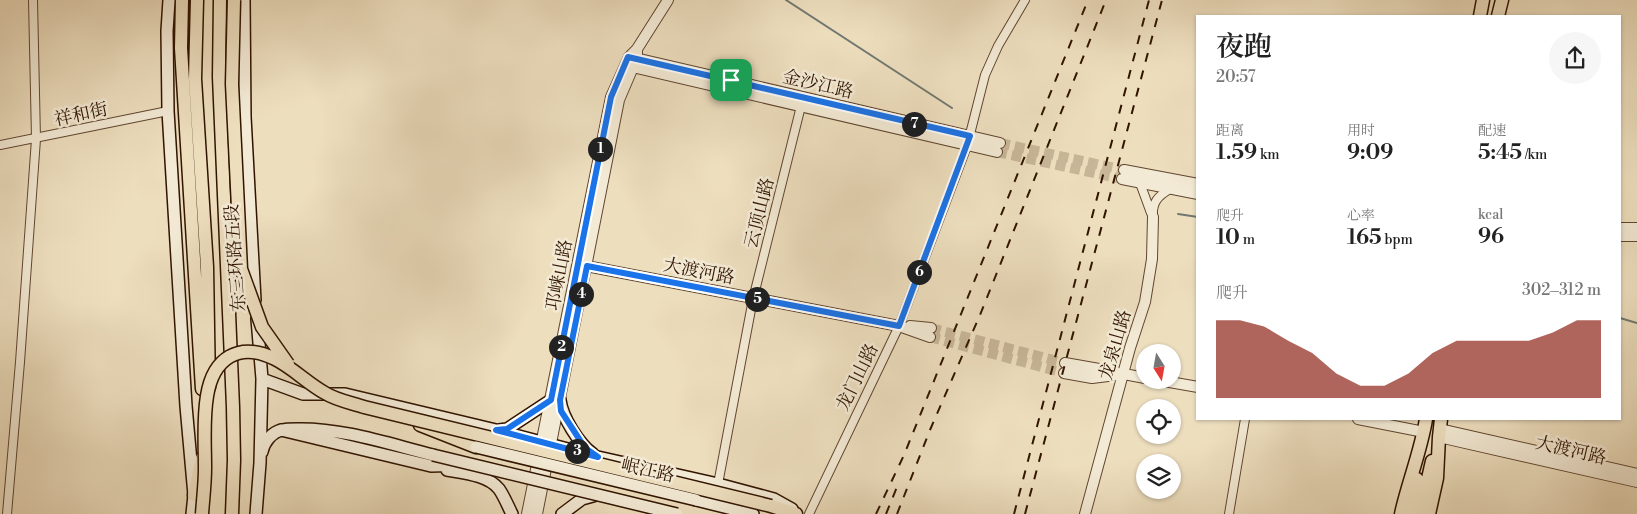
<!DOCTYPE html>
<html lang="zh">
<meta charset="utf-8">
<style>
body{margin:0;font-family:"Libre Bodoni","Noto Serif SC",serif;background:#f6f6f6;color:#222;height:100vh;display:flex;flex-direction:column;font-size:19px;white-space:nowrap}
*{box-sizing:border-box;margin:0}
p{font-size:16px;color:#767676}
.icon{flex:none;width:28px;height:28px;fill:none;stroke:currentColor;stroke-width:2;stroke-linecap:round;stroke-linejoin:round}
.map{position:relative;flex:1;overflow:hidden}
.drawer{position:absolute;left:1196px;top:15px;width:425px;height:405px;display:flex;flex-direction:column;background:#fff;border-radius:0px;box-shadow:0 1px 4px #0004}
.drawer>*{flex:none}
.needle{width:32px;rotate:169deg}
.controls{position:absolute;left:1136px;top:344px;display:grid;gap:10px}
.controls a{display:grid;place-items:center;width:45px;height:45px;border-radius:50%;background:#fff;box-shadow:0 1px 4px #0004;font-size:25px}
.pin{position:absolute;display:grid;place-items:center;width:42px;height:42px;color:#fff;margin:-21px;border-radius:10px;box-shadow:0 2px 8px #0006}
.km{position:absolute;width:25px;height:25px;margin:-12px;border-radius:50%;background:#222;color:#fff;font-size:14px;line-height:25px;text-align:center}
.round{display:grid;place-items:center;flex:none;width:52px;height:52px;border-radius:26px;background:#f6f6f6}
.summary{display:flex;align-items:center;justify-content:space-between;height:85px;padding:0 20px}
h1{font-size:28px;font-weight:600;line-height:38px}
.metrics{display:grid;grid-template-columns:repeat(3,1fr);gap:8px;height:85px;padding:5px 20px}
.metrics div{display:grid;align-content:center}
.metrics b{font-size:21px;font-weight:600}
.metrics small{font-size:14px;font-weight:400}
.metrics p{font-size:14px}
.chart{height:140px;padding:10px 20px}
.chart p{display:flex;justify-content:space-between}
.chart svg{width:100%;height:90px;margin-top:5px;fill:#8f2418;opacity:.7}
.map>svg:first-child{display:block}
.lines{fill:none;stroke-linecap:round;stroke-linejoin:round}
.stream{stroke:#717870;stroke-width:2}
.tertiary-tunnel{stroke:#c7b698;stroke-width:10;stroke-dasharray:10 5;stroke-linecap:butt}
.minor-casing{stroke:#604630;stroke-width:10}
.tertiary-casing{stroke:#604630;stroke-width:12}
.secondary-casing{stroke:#311400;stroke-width:14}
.primary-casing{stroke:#311400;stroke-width:15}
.trunk-casing{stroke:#311400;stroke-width:15}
.minor{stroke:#f3ead5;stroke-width:8}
.tertiary{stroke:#f3ead5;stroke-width:10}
.secondary{stroke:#f3ead5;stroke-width:11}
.primary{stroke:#eddebe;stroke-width:12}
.trunk{stroke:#eddebe;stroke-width:12}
.rail{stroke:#311400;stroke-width:2;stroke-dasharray:9 9;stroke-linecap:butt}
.secondary-bridge-casing{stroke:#311400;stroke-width:14;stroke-linecap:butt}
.trunk-bridge-casing{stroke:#311400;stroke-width:15;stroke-linecap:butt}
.secondary-bridge{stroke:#f3ead5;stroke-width:11}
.trunk-bridge{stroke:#eddebe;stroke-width:12}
.route-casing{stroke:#fff;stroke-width:10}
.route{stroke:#1a73e8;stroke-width:6}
.labels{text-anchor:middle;stroke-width:5;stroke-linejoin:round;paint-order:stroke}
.street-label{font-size:18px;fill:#311400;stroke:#f3ead5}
</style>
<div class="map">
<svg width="1637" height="514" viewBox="0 0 1637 514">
<rect width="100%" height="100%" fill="#eddebe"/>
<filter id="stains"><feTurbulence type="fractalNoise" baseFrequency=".004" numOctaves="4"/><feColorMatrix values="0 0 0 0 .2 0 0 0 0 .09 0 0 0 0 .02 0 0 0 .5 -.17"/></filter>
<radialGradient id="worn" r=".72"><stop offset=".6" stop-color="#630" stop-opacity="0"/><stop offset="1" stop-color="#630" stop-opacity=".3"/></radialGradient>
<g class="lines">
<path class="stream" d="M786,0L952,108
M1178,214L1198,217
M1620,318L1637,323"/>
<path class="tertiary-tunnel" d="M1000,143L1124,170
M997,152L1122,179
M931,328L1065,363
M930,337L1064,373"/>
<g class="minor-casing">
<path id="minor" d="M0,145L168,111
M1140,183L1151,213
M1153,217C1152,202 1158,196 1170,189
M718,484L753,299L802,102
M7,514L20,362L36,139L33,0
M809,514L899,326L967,146L985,75L998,46L1025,0
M1229,514L1245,419"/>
</g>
<g class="tertiary-casing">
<path id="tertiary" d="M631,57L1000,143
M628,66L997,152
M1124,170L1198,184
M1122,179L1198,194
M1620,228H1637
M1620,236H1637
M581,265L899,326L930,337
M910,326L931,328
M1065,363L1116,372
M1064,373L1092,378L1124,374L1145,378
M1158,380L1198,387
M1358,419L1424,432
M1440,429L1637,474
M1439,437L1637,482
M527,514L611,97L629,57L637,49L668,0
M537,514L619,100L637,58V49
M1085,514L1130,348L1145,302L1152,259L1153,217"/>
</g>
<g class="secondary-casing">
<path id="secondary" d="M169,0L167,31L168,111L186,406L194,495L192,514
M244,0L245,117L255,300
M262,379L303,394H345L496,430L598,457L718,484L774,499L792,509
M560,400C562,417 579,444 593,454
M281,430L431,466L465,465
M499,430L507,429L551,400
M262,452C264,442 272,432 282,430C286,429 292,429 297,429C343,428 389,444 433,455
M447,470C463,473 488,475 499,489C504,496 508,506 512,514
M696,500L753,514
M256,514L260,463L262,379L257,319
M562,514L582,499L593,496"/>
</g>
<g class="primary-casing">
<path id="primary" d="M1480,16L1483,0
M1498,16L1502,0
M1401,514C1408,482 1421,451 1426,419
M1410,514L1417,479
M1420,514L1432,461
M1429,514L1437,478L1439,437L1441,419"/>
</g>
<g class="trunk-casing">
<path id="trunk" d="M182,0L181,48L202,389
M197,0L195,79L207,267L209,387
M220,0L219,77L233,407L234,460L232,514
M420,425L476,447
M194,495L202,458
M771,506L796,514"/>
</g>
<use href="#minor" class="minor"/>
<use href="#tertiary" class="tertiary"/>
<use href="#secondary" class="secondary"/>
<use href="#primary" class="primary"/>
<use href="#trunk" class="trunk"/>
<path class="rail" d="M876,514L904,455L1088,0
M886,514L897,487
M897,514L930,430L980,315L1106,0
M1014,514L1149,0
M1025,514L1162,0"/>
<g class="secondary-bridge-casing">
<path id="secondary-bridge" d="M476,447L696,500
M433,455L677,514"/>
</g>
<g class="trunk-bridge-casing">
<path id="trunk-bridge" d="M234,0L232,84L241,269L262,327L288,364
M202,514C203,499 205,484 205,468C205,444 203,420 207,396C213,358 239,341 275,359C293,368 307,383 325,393C336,400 352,403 364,407L771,506"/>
</g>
<use href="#secondary-bridge" class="secondary-bridge"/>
<use href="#trunk-bridge" class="trunk-bridge"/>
</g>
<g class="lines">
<g class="route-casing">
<path id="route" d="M628,57L970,136L899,326L587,266L560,400L561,411L585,448L598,457L496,430L507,429L551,400L611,97Z"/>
</g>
<use href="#route" class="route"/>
</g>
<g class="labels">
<g class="street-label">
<text transform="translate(818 84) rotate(13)" y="6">金沙江路</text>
<text transform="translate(81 114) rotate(-12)" y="6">祥和街</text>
<text transform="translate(759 213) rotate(-76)" y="6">云顶山路</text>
<text transform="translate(235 258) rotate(-94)" y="6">东三环路五段</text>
<text transform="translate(699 271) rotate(11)" y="6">大渡河路</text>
<text transform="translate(559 275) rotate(-79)" y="6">邛崃山路</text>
<text transform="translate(1115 345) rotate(-74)" y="6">龙泉山路</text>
<text transform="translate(857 377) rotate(-64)" y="6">龙门山路</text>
<text transform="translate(1571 450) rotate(13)" y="6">大渡河路</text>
<text transform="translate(648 470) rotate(13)" y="6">岷江路</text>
</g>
</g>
<rect width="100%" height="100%" filter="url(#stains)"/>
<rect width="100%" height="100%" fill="url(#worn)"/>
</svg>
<div class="controls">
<a><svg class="needle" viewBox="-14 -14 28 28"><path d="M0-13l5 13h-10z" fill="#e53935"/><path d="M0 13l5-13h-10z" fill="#767676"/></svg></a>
<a><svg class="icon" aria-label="locate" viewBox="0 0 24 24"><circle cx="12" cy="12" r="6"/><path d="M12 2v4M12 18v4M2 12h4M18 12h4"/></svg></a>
<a><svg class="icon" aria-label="layers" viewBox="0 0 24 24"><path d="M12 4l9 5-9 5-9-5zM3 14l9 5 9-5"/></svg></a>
</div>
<div class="pin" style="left:731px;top:80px;background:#1e9e55"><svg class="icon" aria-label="arrive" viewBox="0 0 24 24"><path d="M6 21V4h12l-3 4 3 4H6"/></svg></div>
<b class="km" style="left:600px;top:149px">1</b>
<b class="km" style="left:561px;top:347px">2</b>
<b class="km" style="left:577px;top:451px">3</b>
<b class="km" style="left:581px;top:294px">4</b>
<b class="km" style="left:757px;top:299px">5</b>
<b class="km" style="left:919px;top:272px">6</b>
<b class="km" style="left:914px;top:124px">7</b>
<section class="drawer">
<div class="summary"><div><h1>夜跑</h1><p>20:57</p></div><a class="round"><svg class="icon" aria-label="share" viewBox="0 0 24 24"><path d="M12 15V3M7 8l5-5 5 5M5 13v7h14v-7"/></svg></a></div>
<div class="metrics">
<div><p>距离</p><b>1.59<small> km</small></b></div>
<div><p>用时</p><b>9:09</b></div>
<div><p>配速</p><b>5:45<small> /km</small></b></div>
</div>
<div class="metrics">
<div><p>爬升</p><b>10<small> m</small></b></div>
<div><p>心率</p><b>165<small> bpm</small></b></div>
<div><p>kcal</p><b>96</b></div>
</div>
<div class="chart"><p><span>爬升</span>302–312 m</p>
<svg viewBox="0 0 160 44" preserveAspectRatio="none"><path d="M0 44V6L10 6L20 9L30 16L40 22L50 32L60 38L70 38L80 32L90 22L100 16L110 16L120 16L130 16L140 12L150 6L160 6V44z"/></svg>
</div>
</section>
</div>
